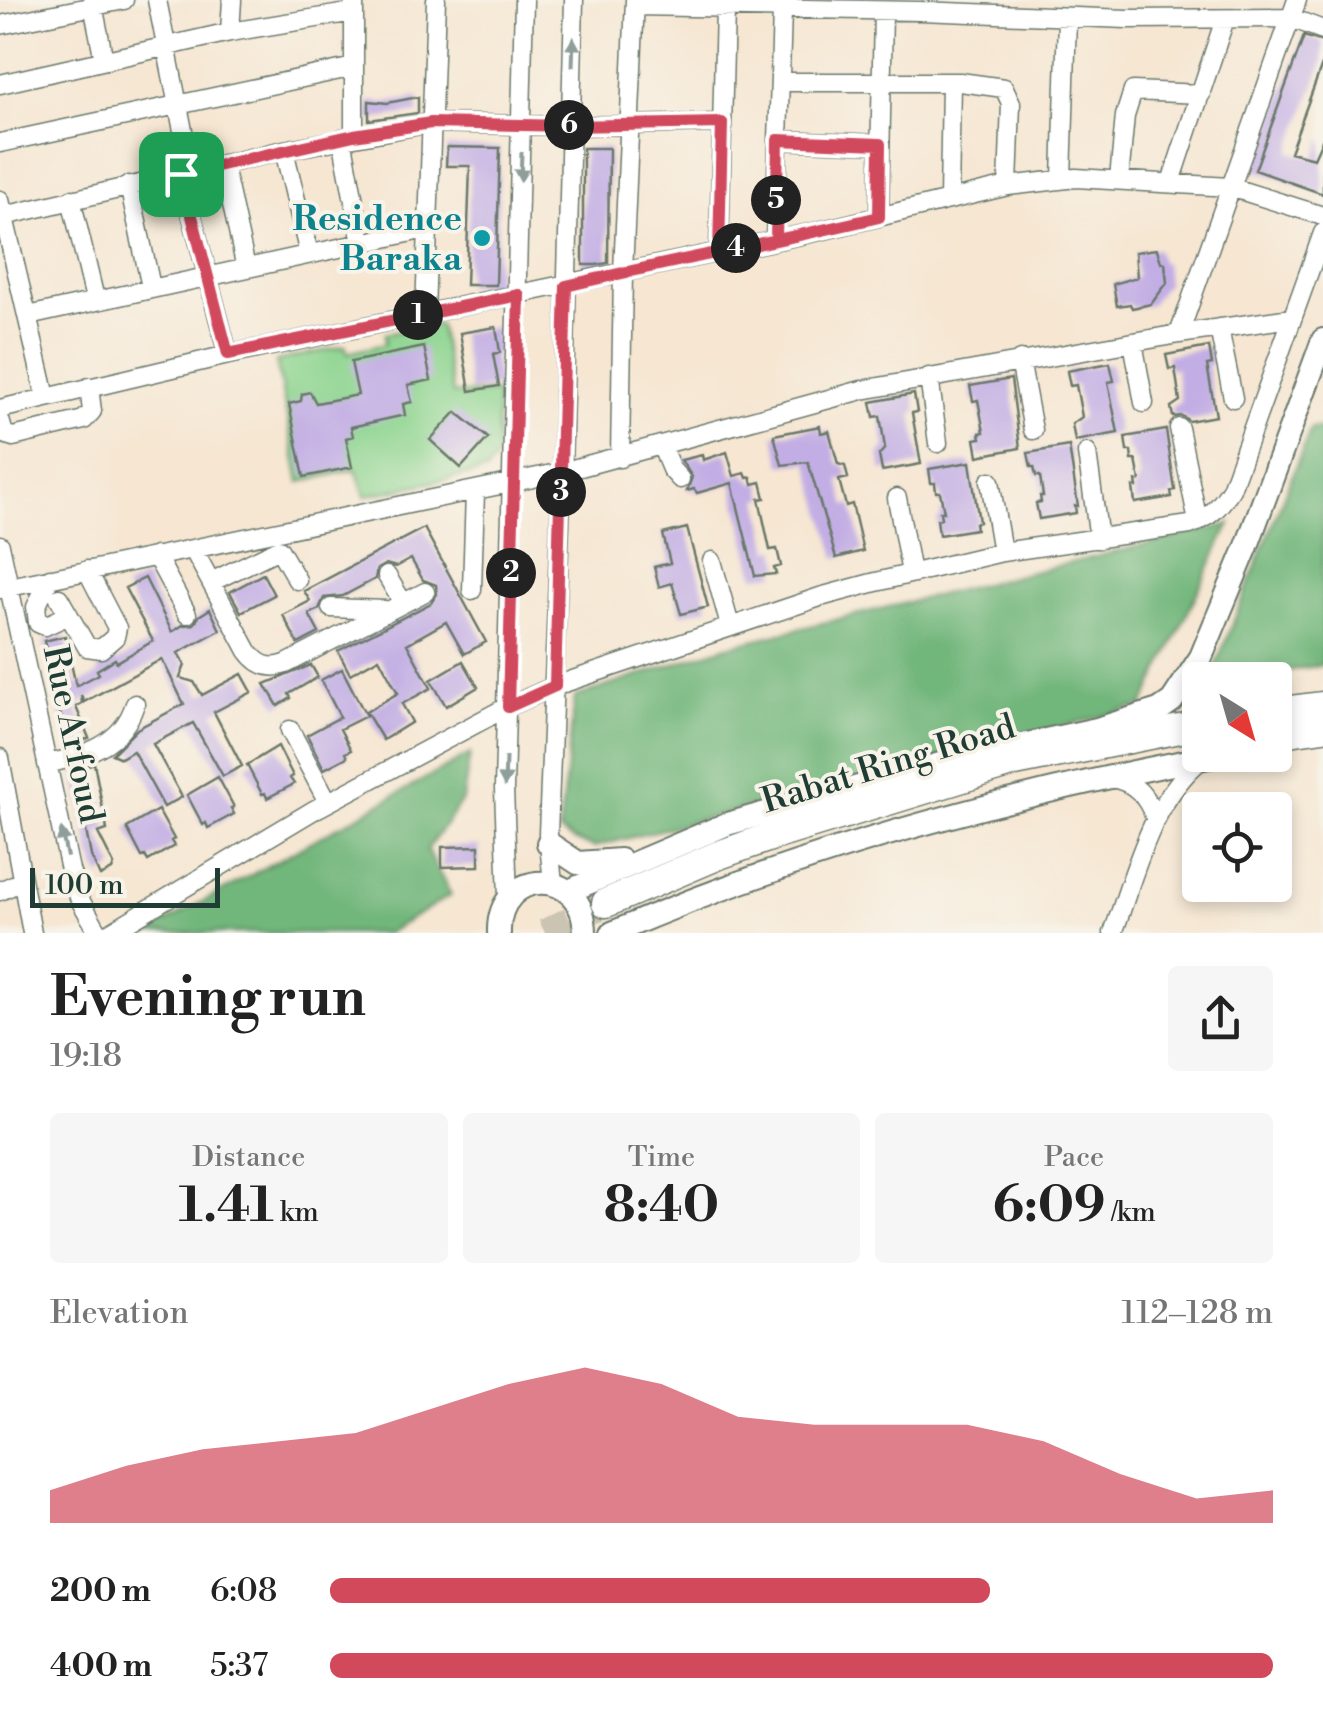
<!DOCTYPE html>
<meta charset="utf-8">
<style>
body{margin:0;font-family:"Libre Bodoni",serif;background:#f6f6f6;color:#222;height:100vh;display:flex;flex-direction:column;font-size:38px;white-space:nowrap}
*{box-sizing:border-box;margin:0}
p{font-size:32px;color:#767676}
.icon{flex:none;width:55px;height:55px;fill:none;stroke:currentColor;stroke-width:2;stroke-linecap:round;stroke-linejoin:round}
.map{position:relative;height:933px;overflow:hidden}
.side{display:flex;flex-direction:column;background:#fff;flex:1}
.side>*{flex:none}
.needle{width:65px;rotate:143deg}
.tools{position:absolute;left:1182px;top:662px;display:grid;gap:20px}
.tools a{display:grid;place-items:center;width:110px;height:110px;border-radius:10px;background:#fff;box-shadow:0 5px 15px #0003;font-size:50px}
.scale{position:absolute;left:30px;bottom:25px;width:190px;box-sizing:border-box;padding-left:10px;border:5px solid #1f3d34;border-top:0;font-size:28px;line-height:35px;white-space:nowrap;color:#1f3d34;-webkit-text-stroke:8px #f7f3e8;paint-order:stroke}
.pin{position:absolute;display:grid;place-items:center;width:85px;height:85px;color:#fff;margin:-42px;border-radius:20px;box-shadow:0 5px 15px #0006}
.km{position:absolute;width:50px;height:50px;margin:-25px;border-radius:50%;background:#222;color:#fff;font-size:28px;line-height:50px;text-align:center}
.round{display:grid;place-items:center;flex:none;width:105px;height:105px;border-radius:10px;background:#f6f6f6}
.overview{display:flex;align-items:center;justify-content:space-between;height:170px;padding:0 50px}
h1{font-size:55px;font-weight:700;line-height:75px}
.figures{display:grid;grid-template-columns:repeat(3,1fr);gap:15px;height:170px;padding:10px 50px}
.figures div{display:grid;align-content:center;border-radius:10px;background:#f6f6f6;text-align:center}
.figures b{font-size:50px;font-weight:700}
.figures small{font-size:28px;font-weight:400}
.figures p{font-size:28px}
.chart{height:280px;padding:20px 50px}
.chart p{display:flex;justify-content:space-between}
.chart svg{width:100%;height:180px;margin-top:10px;fill:#d1495b;opacity:.7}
ul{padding:0 50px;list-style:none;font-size:32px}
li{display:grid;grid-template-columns:160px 120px 1fr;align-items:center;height:75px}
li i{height:25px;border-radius:12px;background:#d1495b}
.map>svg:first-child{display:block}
.green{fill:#8cd48f;stroke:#568862;stroke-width:2.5}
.forest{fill:#71b67a;stroke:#487a57;stroke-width:2.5}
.building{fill:#c2aee4}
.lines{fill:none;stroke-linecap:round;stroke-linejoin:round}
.highway-tunnel{stroke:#cbc4b2;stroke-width:28;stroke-dasharray:28 14;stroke-linecap:butt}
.minor-casing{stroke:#6a786b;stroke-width:21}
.major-casing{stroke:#6a786b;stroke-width:26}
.highway-casing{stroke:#6a786b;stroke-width:31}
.minor{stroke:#fff;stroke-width:18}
.major{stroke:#fff;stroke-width:22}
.highway{stroke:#fff;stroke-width:28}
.oneway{fill:#8f9e9a}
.route-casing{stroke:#fff;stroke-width:20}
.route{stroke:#d1495b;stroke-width:12}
.culture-dot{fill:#0f9aa8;stroke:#f7f3e8;stroke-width:4}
.labels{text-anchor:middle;stroke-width:8;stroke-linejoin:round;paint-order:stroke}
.culture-label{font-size:35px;font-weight:bold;fill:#0d838f;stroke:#f7f3e8;text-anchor:end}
.street-label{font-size:35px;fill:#1f3d34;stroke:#f7f3e8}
</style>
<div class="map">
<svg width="1323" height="933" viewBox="0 0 1323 933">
<rect width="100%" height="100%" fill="#f7f3e8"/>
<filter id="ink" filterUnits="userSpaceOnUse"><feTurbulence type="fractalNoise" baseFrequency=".01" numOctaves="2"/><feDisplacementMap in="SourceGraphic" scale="20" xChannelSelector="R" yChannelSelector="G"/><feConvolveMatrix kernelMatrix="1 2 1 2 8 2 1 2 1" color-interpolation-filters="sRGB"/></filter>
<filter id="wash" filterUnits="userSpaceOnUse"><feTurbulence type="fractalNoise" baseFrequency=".0048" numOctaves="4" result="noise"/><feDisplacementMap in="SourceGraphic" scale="40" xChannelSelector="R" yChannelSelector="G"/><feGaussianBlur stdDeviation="2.25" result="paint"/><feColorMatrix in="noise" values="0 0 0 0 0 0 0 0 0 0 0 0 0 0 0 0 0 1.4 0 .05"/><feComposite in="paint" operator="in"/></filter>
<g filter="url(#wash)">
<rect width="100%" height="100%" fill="#f6e6d2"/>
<path class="green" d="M439,324L453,394L497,392V456L487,471L365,496L356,469L300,482L276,361L345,346L348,353L385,344V334Z"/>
<path class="forest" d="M1311,428L1323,429V665L1230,680H1210Z
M1230,524L1143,706L594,847L573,840L559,831L575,697L728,646Z
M470,754L463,799L427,850L451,895L387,933H146Z"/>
<g id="blocks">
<path class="building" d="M1304,36L1323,42V62L1290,152L1314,158L1323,138V194L1255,170Z
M418,97V113L369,120V101L387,103Z
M447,147L500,148L496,285H466L470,166H446Z
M583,148H609L608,263L596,265H583Z
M1157,249L1161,262L1165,263L1167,283L1151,304L1132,308L1130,304L1117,306L1113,284L1137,277L1135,252Z
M496,327L500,352L493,354L499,386L470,391L460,333Z
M424,347L431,380L408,385L412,402L403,404L405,415L351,427L353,436L346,438L352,467L304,477L289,404L301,401L302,394L310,392L316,403L358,395L351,362Z
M1209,347L1212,364L1207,365L1216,416L1189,421L1182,416L1173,417L1171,407L1180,401L1175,368L1169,369L1166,355Z
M1110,363L1114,381L1108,382L1118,433L1075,441L1072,424L1082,417L1076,385L1070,386L1067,371Z
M1011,379L1020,448L978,456L975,439L981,438L980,433L984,432L978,400L973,401L970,386Z
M914,394L917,412L912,413L921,464L882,471L879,455L885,448L880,416L874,417L871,402Z
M456,412L488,438L461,468L430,440Z
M820,426L821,433L829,431L838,464L845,466L848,478L839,480L846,506L852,504L863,551L836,558L808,462L782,465L774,435Z
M1166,430L1175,490L1171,491L1172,497L1135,503L1133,487H1137L1136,481L1140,480L1136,460H1132L1131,451H1127L1125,437Z
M1069,446L1078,506H1075L1076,513L1039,519L1036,503L1041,502L1040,496H1043L1040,476H1036L1034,467H1031L1028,453Z
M727,452L734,476L745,473L747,478L751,477L753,484L761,482L765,498L759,499L770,550L777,549L781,566L774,568L776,574L755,576L732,483L697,493L694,489L687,491L692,477L681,460L702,455L703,460Z
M970,462L979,522L975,523L976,529L939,535L937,519L941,518L940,512H944L940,492H936L935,483H931L929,469Z
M424,528L486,642L464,654L446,622L407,644L431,688L402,704L412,722L383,740L366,712L398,693L379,658L350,674L338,651L431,603L437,594L436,585L423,580L411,559L396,567L386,564L377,569L375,579L343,596L324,598L319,609L309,614L319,633L298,644L283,615L310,601L304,591Z
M687,528L708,607L681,614L672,583L659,587L654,567L670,563L663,534Z
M263,574L274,595L241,612L230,592Z
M145,578L172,632L183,625L194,624L199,616L210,609L220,630L178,653L185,665L180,678L194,682L202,695L242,674L252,692L214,712L242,766L223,776L193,723L153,744L182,797L164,807L133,751L121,758L112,754L137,729L184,704L162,659L84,702L81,695L82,703L76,707L89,738L72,745L64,730L44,641L65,636L76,686L99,674L97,670L115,659L117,662L153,641L125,588Z
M463,661L478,687L446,706L431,680Z
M311,665L318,677L289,694L291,698L278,706L265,684Z
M342,669L366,716L340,729L351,750L345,753L347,757L324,769L307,735L340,717L321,680Z
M278,746L293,776L290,778L294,784L267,798L265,793L262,794L247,765Z
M94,763L107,830L98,833L114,865L112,870L100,876L91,856L74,770Z
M218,777L234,807L231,808L234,814L208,828L206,823L203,825L187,795Z
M158,810L174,839L171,841L174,846L148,861L145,856L142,857L127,828Z
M479,846V866L442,867V847Z"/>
</g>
</g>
<g filter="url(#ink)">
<use href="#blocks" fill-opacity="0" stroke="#6a786b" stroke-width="2.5"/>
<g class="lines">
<path class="highway-tunnel" d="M545,933L604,904"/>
<g class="minor-casing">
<path id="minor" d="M92,0L104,60
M157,0L191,171
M635,6L920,11L1127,19L1291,18L1323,30
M0,25L124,0
M230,32L232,0
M781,82H960L1004,88L1011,103L1008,186
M0,84L230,32L354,12
M354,135V0
M342,138L362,243
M778,140L880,144
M0,143L354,67
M284,150L309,254
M223,164L246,268
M181,174L228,355
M1062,179L1067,18
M1119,179L1125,116L1133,91L1201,94
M1171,182L1225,19
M129,185L151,287
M71,199L95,299
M0,200L46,397
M949,200L951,82
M0,217L284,150L431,123L570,126L722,123
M879,217L883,11
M775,240L782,10
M719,252L725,8
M425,313L436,0
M28,316L426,229
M1219,328L1233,398
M1179,334L1297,0
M1133,342L1144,403
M1020,360L1033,430
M929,377L938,443
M0,409L228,355L815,232L1008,186L1076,178L1230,187L1323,216
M0,420L4,434L13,437L84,420L92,411L89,387
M1179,428L1198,522
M661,445L671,469L680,479
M1087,453L1099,539
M620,458L623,272L635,0
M990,481L1002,552
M897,498L911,573
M0,545L70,870L80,900L99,933
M193,549L248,651C258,665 269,670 286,664L425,592
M156,556L187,614
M712,561L730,626
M387,576L403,603
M50,578L36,607L38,623L45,626L69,615
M211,582L279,549L297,580
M0,589L562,472L862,390L1179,334L1291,318
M472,590L475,491
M59,598L87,647L101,649L115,637L117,628L87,570
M331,608L385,610
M290,730L328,802
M0,758L32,933
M47,764C85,755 122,746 135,704
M1110,778C1136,781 1147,797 1156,820
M553,883L548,834L562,472L574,0
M0,891L22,881
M508,898L504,789L524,0
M109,933L314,810L507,707L555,686L820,597L872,583L1002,552L1190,525C1209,518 1220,507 1231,489L1323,233
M1113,933C1135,874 1151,799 1203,758"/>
</g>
<g class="major-casing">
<path id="major" d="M548,843L578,863L620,860
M569,891L727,824L958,759L1097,729L1159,710L1172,701L1201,657L1247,546L1323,340
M499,933C497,867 585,865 585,933
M612,933C807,849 1011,794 1219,755"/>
</g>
<g class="highway-casing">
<path id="highway" d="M1275,712L1323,706
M1275,734L1323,727
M606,903L719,855L770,837L1015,762L1200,725"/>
</g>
<use href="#minor" class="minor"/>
<use href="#major" class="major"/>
<use href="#highway" class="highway"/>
</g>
<defs><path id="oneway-solid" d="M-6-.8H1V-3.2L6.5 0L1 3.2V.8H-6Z" transform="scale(2.5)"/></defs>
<g class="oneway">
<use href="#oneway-solid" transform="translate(573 52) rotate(-88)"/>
<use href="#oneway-solid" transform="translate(521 167) rotate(92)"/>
<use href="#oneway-solid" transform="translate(505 772) rotate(92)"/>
<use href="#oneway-solid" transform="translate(64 843) rotate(-102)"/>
</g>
</g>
<g class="lines" filter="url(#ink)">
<g class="route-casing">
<path id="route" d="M181,174L228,354L519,295L508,707L555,686L566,286C670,261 775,242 879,217L880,144L778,140L776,240L719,252L722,123L570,126L431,123L354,135L181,174"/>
</g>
<use href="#route" class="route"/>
</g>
<circle class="culture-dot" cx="482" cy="238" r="10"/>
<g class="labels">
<g class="culture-label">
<text x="462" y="230">Residence<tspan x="462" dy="40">Baraka</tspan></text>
</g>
<g class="street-label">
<text transform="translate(74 734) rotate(78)" y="12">Rue Arfoud</text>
<text transform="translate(888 763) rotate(-17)" y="12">Rabat Ring Road</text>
</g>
</g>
</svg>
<div class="tools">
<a><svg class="needle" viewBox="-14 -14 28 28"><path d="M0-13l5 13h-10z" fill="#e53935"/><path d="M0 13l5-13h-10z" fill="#767676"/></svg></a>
<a><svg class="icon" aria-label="locate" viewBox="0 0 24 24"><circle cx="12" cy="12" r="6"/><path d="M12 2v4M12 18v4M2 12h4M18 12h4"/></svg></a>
</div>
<div class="scale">100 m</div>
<div class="pin" style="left:181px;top:174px;background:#1e9e55"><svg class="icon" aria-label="arrive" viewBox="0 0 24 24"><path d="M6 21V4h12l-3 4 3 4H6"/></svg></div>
<b class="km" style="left:418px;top:315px">1</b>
<b class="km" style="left:511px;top:573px">2</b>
<b class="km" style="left:561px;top:492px">3</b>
<b class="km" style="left:736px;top:248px">4</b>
<b class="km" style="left:776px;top:200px">5</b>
<b class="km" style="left:569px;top:125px">6</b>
</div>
<section class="side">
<div class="overview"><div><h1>Evening run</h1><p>19:18</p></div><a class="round"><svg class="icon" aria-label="share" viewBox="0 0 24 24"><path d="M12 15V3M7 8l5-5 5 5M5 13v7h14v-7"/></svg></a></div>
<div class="figures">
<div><p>Distance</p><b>1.41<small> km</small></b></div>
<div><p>Time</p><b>8:40</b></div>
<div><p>Pace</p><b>6:09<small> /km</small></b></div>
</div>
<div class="chart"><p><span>Elevation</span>112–128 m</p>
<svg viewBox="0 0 160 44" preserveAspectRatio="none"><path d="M0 44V36L10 30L20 26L30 24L40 22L50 16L60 10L70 6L80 10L90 18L100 20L110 20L120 20L130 24L140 32L150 38L160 36V44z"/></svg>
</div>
<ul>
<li><b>200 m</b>6:08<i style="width:70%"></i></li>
<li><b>400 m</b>5:37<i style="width:100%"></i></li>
</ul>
</section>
